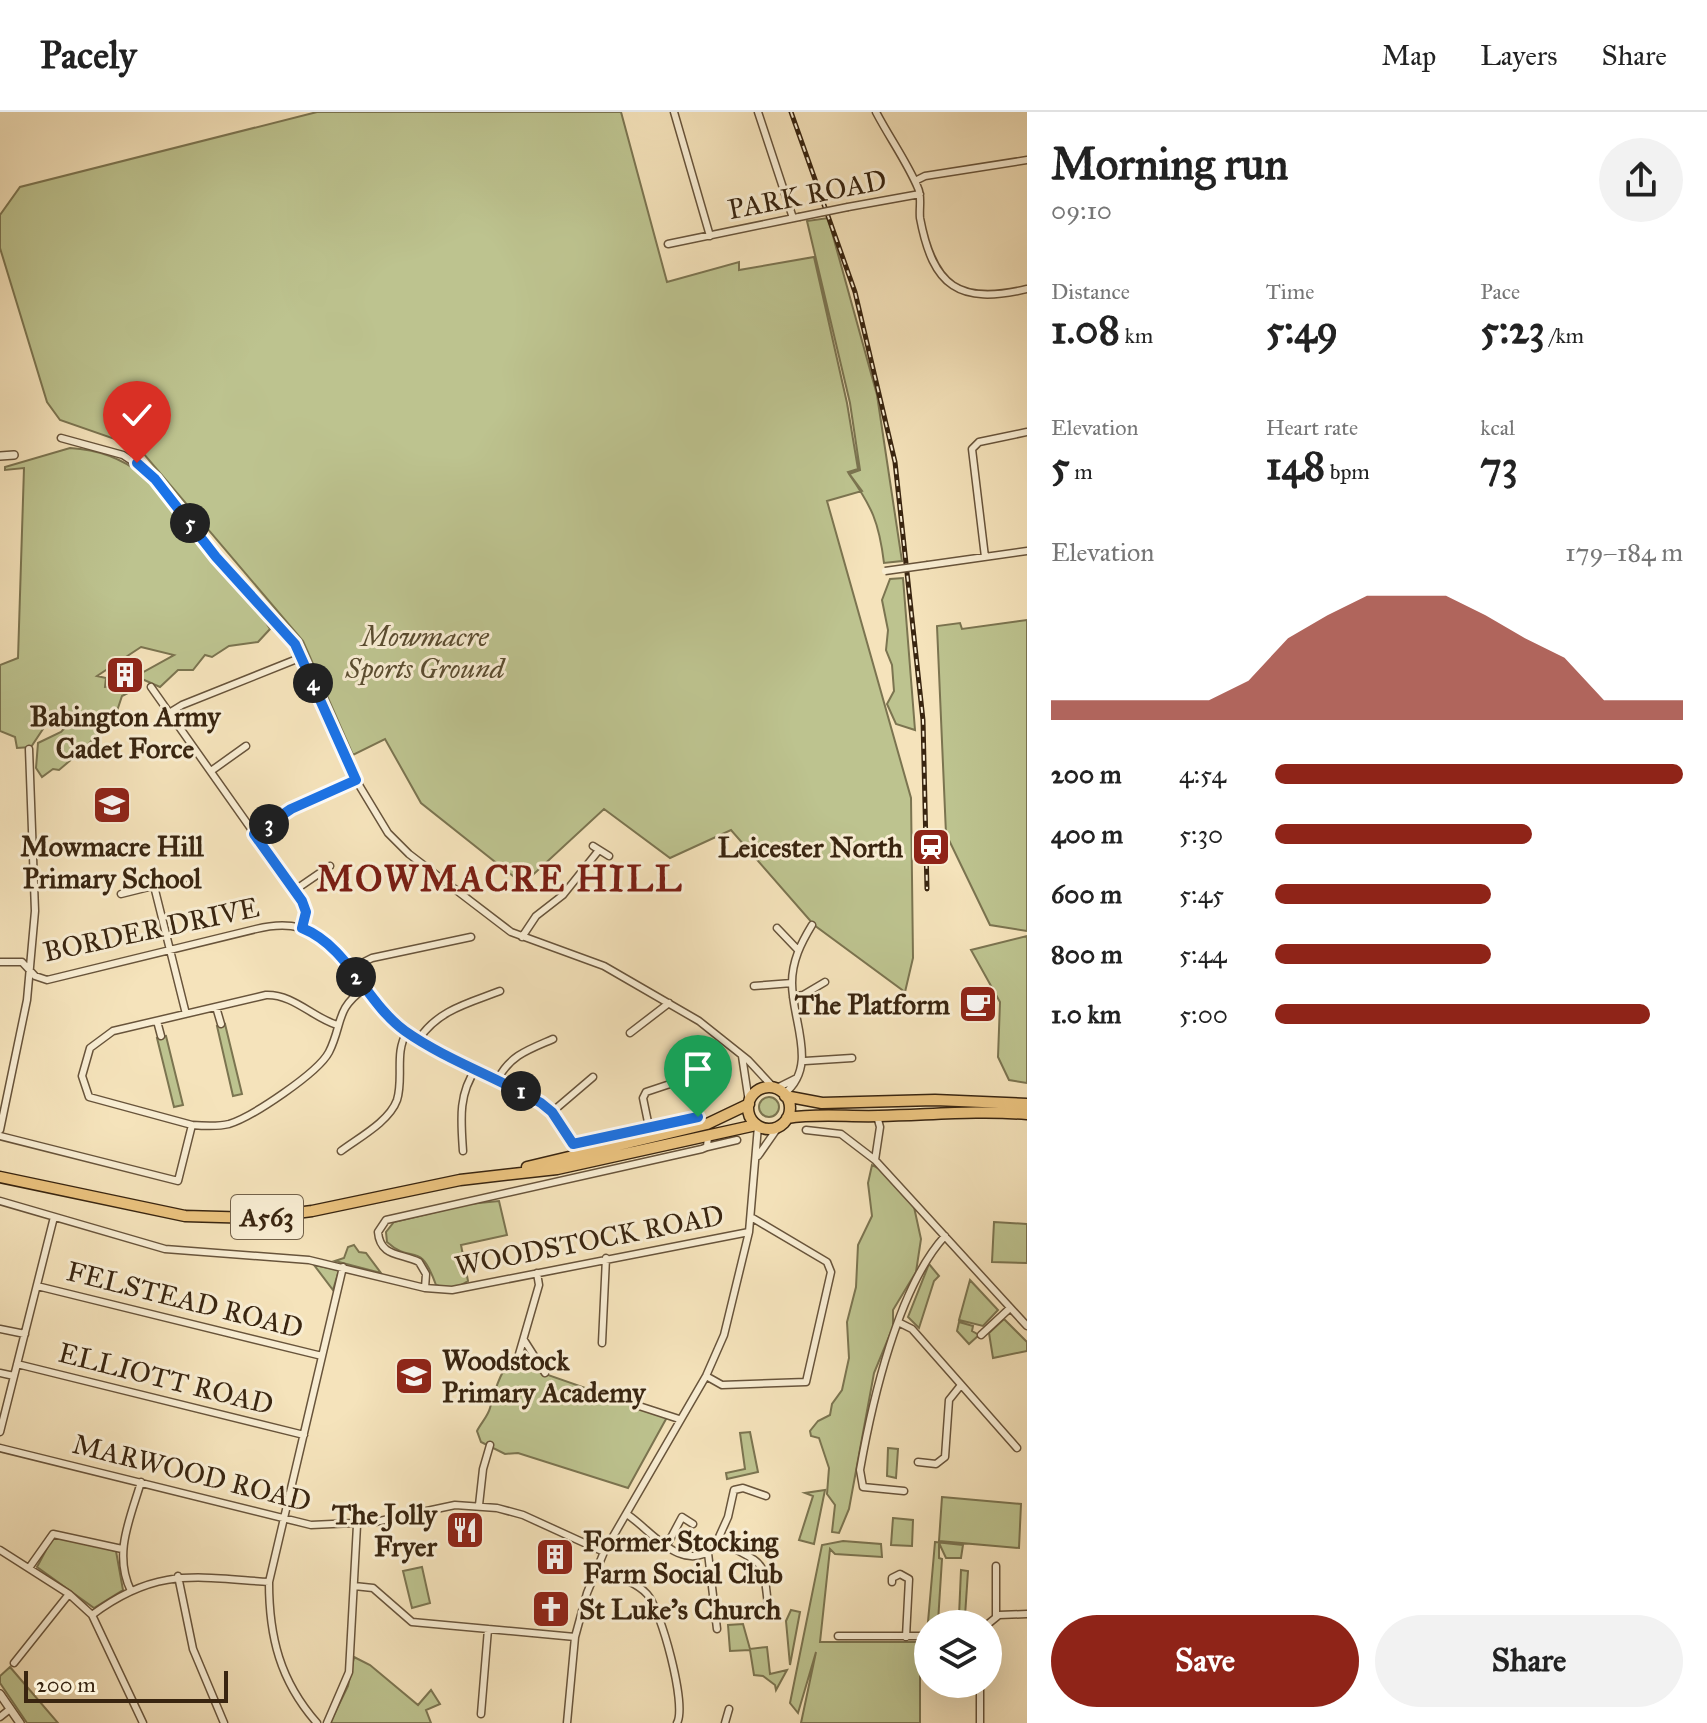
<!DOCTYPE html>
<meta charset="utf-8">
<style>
body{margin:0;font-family:"IM FELL Great Primer",serif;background:#f2f2f2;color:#222;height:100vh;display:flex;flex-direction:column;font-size:30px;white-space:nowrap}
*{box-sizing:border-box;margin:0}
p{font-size:26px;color:#767676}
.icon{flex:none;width:44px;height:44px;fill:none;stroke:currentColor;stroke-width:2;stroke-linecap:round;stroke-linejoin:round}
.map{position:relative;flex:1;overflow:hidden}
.details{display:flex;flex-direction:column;background:#fff;width:680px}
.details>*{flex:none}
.fabs{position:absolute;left:914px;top:1498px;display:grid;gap:16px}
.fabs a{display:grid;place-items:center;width:88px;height:88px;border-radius:50%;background:#fff;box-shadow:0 8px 32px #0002;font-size:40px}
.scale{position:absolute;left:24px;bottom:20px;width:204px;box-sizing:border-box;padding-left:8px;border:4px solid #392510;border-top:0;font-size:22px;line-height:28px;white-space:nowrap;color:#392510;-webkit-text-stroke:6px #f8edd3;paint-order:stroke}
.pin{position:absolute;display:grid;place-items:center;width:68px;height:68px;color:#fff;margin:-82px -34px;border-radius:50% 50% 50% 0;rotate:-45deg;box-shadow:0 0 8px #0007}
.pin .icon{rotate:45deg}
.km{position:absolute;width:40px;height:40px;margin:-20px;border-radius:50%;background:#222;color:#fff;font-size:22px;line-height:40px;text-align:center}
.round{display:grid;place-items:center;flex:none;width:84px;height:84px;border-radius:42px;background:#f2f2f2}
.overview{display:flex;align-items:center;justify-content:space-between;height:136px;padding:0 24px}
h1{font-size:44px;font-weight:700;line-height:60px}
.metrics{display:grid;grid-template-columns:repeat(3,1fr);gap:12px;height:136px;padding:8px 24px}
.metrics div{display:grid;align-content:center}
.metrics b{font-size:40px;font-weight:700}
.metrics small{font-size:22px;font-weight:400}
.metrics p{font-size:22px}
.chart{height:224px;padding:16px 24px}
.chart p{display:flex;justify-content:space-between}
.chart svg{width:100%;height:144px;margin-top:8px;fill:#8f2418;opacity:.7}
.primary-button{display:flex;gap:16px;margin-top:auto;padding:16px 24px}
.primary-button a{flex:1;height:92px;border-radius:48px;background:#8f2418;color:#fff;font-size:32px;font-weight:700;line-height:92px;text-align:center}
.primary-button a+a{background:#f2f2f2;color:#222}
ul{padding:0 24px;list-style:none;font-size:26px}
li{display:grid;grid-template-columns:128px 96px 1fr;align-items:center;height:60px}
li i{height:20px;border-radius:10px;background:#8f2418}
header{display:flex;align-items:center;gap:48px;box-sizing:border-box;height:112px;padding:0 40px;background:#fff;border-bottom:2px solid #e0e0e0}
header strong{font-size:38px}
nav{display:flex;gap:44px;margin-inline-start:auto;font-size:28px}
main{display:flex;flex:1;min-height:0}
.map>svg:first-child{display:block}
.green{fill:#bdc38f;stroke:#7b7450;stroke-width:2;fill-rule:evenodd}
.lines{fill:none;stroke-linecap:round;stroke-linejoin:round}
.minor-casing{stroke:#68543b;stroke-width:9}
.tertiary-casing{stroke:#68543b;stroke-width:10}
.trunk-casing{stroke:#392510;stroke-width:13}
.minor{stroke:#f8edd3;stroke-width:6}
.tertiary{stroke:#f8edd3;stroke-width:7}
.trunk{stroke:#eac27e;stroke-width:10}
.rail-casing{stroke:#392510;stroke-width:5}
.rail{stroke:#f8edd3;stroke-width:2;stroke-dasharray:6;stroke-linecap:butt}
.minor-bridge-casing{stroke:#68543b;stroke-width:9;stroke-linecap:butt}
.minor-bridge{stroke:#f8edd3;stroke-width:6}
.route-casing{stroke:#fff;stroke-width:16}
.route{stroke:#1a73e8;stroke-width:10}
.labels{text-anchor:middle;stroke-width:6;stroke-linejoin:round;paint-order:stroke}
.shield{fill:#f8edd3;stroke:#72614a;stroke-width:2}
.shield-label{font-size:26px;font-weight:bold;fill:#392510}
.street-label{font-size:28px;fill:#392510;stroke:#f8edd3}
.park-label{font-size:28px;font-style:italic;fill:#5a4c30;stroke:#f8edd3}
.poi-label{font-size:28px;font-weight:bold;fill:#392510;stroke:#f8edd3;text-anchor:end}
.district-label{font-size:36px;font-weight:bold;letter-spacing:2px;fill:#7a1f14;stroke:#f8edd3}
</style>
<header>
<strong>Pacely</strong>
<nav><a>Map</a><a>Layers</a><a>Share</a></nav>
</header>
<main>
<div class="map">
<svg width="1027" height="1611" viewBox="0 0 1027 1611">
<rect width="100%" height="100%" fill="#f5e3bb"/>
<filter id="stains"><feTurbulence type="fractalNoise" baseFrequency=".0025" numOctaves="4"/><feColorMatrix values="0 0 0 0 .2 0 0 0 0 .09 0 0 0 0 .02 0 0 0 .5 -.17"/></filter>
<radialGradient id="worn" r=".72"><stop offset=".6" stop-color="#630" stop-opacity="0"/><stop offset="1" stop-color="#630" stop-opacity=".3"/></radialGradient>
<path class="green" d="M317,0H621L667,170L739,150V158L814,145L847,291L858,357L848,360L862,379L827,389L911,686L913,846L905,880L814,813L731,718L670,746L604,697L523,772L421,691L385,627L353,643L303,529L138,335L60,308L47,290L0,136V103L20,75Z
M828,106L877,283L902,449L884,451C879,410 872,395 849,362L860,358L850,291L807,109Z
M70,336C145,340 170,393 212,445C228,466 249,485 267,505L264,507L270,517L258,530L229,534L212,545L205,543L193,558H178L160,575L142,567L132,579L122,584L116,602L86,635L59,658L53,657L42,665L36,656L38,631L61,620L74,606L61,614L49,608L31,635L17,636L15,625L0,619V553L18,546L24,356L5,358V355ZM141,535L174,543L118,574L105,575L106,566L97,564Z
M903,466L915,618L896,612L887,592L894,579L892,553L886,538L888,518L882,488L890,467Z
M1027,508V819L990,813L946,722L937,514L960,511L962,517Z
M1027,824V971L1009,968L998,945L1000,890L971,838Z
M225,912L242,982L233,984L217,914Z
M166,924L183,993L174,995L157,926Z
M759 995a10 10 0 1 1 20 0a10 10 0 1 1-20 0Z
M872,1053L881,1058L914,1095L921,1127L916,1160L893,1198V1215L874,1261L849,1397L839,1421L832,1420L835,1393L827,1382L829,1356L819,1326L811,1324L810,1319L818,1309L830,1303L832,1292L842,1278L849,1246L847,1210L856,1175L858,1133L872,1104L868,1071Z
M499,1089L507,1123L461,1133L468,1169L452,1178L436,1173C419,1126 413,1154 387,1130L386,1120L394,1110L469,1092Z
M994,1110L1027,1112V1151L992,1150Z
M354,1133L359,1140L366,1141L381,1161L335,1149L344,1146L348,1135Z
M929,1152L939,1164L934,1169L919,1216L908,1205Z
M314,1153L339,1158L333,1178Z
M970,1168L998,1198L983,1214L959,1208Z
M1004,1207L1027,1230V1239L993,1246L989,1221Z
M959,1210L973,1214L972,1219L979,1223L969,1232L957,1219Z
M528,1241L545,1262L663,1303L666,1307L628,1376L518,1341L505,1342L481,1330L477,1319C481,1311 488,1304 490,1296C497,1272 501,1249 528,1241Z
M750,1320L758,1360L727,1367L726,1361L745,1357L740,1321Z
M888,1336L898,1337L896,1366L887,1364Z
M825,1378L814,1432L799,1428L813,1384L805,1381Z
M942,1385L1021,1392L1019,1436L939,1429Z
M893,1406L913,1408L912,1434L891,1433Z
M54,1423L116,1439L123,1478L94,1496L37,1455Z
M843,1429L881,1432L882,1445L835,1442L830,1437L820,1530H920V1611H801L816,1540L798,1601L790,1591L822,1433Z
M935,1430L963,1433L961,1446H946L939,1431V1446L942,1447L938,1510H928Z
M422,1455L430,1491L412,1496L403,1459Z
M961,1458L968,1459L965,1504H959Z
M791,1498L800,1500L790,1553L786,1509Z
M743,1512L750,1537L767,1535L770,1562L787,1558L776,1578L775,1573L763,1564L754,1563L750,1538L730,1539L728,1513Z
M354,1545L370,1553L418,1593L431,1578L440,1592L426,1598L431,1611H330L348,1574Z
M10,1555L58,1611H27L0,1571V1564Z"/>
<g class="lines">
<g class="minor-casing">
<path id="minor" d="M674,0L710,124
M758,0L793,106
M876,0C889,25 907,50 918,76C922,84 919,96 920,106C933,175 959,193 1027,177
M915,69L925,64L1027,48
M848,95L920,82
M668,132L799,105
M61,326L123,343L147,359L216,445L288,522L356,668L388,721L409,742L511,820L604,854L699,909L748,948L774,976
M985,445L972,337L979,330L1027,320
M928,453L1027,439
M151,575L302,789L306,800L302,816
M169,601L182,593L302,545
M211,659L246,634
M254,722L291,697L356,668
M593,734L609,744
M154,774L186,902
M295,778L330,754
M121,782L185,766
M777,816L798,838
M522,825L536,804L563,783L599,738
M0,850H22L35,864L47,868L256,817C276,812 297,811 315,822C349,842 362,883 392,908C435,944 493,962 541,991L552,1000L580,1044
M350,857L372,846L471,825
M754,874L792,871
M793,885L803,883L825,870
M216,895L221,912
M157,909L161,924
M630,921L669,891
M419,927C438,898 469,891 500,879
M742,944L749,990
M805,949L852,946
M498,967C510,943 530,937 553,927
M775,977L797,966
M784,982C819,954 792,910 792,871C792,849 801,831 812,813
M552,1000L593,965
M192,1013L89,985L82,964L90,936L113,919L266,883C293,882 312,905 337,913
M649,1015L643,986L646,980L679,969L689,978
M0,1018L27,888L35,799L29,637
M806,1018L841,1022L875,1048L1027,1214
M0,1024L178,1069L192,1013C204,1014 217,1015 229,1012C252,1005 318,961 329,940C343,912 335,897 364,877
M573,1032L693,1005H698L707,1012
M707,1035L737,1028
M341,1039C358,1026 389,1010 397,988C404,966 394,941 407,920
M463,1039C461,1009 458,982 476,957
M758,1044L779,1014
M875,1048L880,1015L877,1004
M0,1089L165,1137L309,1148L425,1176L452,1178L749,1120
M37,1174L322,1244
M425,1176L426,1162L419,1150C401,1141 380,1145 378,1120L386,1108L702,1037L707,1035L708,1024
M900,1211L912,1217L1017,1336
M0,1217L25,1222
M981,1223L1010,1196
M524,1228L545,1261
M602,1231L606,1146
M519,1242L539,1173L537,1161
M17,1252L304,1323
M0,1261L14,1264
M706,1264L722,1273L806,1270L831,1160L827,1150L751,1105
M639,1294L679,1307
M0,1320L54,1105
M0,1336L311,1413L375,1410L455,1393L497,1396L523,1403L604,1440
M918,1350L936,1352L945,1345L949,1288L961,1273
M904,1379L863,1375L860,1358C872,1290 898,1175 945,1124
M479,1393L483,1357L490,1333
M628,1403C652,1419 681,1462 714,1436L728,1405L734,1378L743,1376L766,1384
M719,1428C768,1457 762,1441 769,1502
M666,1435L682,1405L693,1412
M0,1438L69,1482L92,1503L143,1611
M708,1441L717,1517
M29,1456L53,1422L122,1437
M597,1457C613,1463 635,1469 647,1482C661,1497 687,1593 677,1611
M178,1464L193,1537L224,1611
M892,1470V1466L900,1462L909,1467L906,1525
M354,1474L373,1476L412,1510L575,1525
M131,1479C113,1442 130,1407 141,1370
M92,1503C156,1455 195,1465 269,1470
M996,1504V1454
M988,1512L999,1503L1027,1502
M838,1524H928
M14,1551L69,1482
M481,1602L488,1517
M0,1605L10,1597
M317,1611C280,1569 269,1525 269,1470L343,1155
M327,1611L349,1560L357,1413
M567,1611L575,1525L587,1481L604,1440L706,1264L724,1223L749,1120L758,1014
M725,1611L729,1597
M980,1611V1572"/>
</g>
<g class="tertiary-casing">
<path id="tertiary" d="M0,344L14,343
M0,1582L20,1611"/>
</g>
<g class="trunk-casing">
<path id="trunk" d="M748 996a21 21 0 1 1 42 0a21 21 0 1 1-42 0Z
M785,984L822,991L935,988L1027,992
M787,1006C818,1001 848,1005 879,1004C929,1003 977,998 1027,1002
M527,1055L707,1012L749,992
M0,1065L185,1104L257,1106L312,1099L460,1068L557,1057L756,1013"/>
</g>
<use href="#minor" class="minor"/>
<use href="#tertiary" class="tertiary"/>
<use href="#trunk" class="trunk"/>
<g class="rail-casing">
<path id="rail" d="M791,0L855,180L895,350L923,608L927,777"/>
</g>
<use href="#rail" class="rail"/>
<g class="minor-bridge-casing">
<path id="minor-bridge" d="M799,105L848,95
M885,459L928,453"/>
</g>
<use href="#minor-bridge" class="minor-bridge"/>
</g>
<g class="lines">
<g class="route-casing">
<path id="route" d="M137,351L155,367L216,445L295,532L356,668L291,697L254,722L302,789L306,800L302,816C349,835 365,890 405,919C446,948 497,965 541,991L552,1000L573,1032L698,1005"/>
</g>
<use href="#route" class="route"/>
</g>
<defs>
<g id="building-square" transform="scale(2)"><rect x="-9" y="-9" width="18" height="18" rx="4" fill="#8f2418" stroke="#f8edd3"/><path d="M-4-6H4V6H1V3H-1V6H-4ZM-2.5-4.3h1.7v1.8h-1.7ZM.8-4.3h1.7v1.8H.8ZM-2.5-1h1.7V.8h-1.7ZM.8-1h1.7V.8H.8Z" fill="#fff"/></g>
<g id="school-square" transform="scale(2)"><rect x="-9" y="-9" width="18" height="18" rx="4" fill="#8f2418" stroke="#f8edd3"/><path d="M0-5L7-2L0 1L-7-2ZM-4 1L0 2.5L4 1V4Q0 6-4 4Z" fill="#fff"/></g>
<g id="station-square" transform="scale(2)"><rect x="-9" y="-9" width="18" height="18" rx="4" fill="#8f2418" stroke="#f8edd3"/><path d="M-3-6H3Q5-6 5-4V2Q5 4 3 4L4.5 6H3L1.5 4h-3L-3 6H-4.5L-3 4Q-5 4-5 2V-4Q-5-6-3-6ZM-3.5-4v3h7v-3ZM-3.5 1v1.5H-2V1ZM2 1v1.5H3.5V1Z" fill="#fff"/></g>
<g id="cafe-square" transform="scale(2)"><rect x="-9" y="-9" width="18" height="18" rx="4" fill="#8f2418" stroke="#f8edd3"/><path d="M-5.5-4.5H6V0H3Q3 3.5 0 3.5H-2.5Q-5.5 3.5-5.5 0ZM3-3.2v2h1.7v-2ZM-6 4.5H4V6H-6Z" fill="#fff"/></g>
<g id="restaurant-square" transform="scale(2)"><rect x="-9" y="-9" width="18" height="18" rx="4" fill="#8f2418" stroke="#f8edd3"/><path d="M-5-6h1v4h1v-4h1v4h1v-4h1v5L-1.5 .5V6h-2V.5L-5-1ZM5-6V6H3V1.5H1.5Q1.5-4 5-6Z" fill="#fff"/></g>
<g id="church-square" transform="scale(2)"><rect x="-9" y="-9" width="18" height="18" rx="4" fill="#8f2418" stroke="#f8edd3"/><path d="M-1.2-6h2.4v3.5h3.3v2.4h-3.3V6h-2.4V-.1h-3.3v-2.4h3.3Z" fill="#fff"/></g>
</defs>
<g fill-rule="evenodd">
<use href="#building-square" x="125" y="563"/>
<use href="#school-square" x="112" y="693"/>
<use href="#station-square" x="931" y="735"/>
<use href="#cafe-square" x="978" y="892"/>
<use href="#school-square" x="414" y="1264"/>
<use href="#restaurant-square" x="465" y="1418"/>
<use href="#building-square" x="555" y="1445"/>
<use href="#church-square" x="551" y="1497"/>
</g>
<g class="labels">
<rect class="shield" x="231" y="1083" width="72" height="44" rx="6"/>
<g class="shield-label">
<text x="267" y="1114">A563</text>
</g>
<g class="street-label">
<text transform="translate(807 82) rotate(-11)" y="10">PARK ROAD</text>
<text transform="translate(151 817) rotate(-12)" y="10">BORDER DRIVE</text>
<text transform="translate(589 1128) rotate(-11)" y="10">WOODSTOCK ROAD</text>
<text transform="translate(185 1187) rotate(14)" y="10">FELSTEAD ROAD</text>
<text transform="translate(166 1266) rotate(14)" y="10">ELLIOTT ROAD</text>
<text transform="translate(192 1360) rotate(14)" y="10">MARWOOD ROAD</text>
</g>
<g class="park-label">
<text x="425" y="534">Mowmacre<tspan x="425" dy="32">Sports Ground</tspan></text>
</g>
<g class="poi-label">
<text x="125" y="614" text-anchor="middle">Babington Army<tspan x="125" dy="32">Cadet Force</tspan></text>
<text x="112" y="744" text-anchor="middle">Mowmacre Hill<tspan x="112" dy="32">Primary School</tspan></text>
<text x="903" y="745">Leicester North</text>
<text x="950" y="902">The Platform</text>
<text x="442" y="1258" text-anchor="start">Woodstock<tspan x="442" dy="32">Primary Academy</tspan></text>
<text x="437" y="1412">The Jolly<tspan x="437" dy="32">Fryer</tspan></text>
<text x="583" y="1439" text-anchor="start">Former Stocking<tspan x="583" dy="32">Farm Social Club</tspan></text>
<text x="579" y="1507" text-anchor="start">St Luke's Church</text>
</g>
<g class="district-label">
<text x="500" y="779">MOWMACRE HILL</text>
</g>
</g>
<rect width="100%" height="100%" filter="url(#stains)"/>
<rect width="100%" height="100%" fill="url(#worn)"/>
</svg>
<div class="fabs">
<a><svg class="icon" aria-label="layers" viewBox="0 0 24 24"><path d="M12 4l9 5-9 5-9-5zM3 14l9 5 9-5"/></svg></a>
</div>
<div class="scale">200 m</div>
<div class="pin" style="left:698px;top:1005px;background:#1e9e55"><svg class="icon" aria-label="arrive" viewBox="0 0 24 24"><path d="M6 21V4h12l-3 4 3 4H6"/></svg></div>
<div class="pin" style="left:137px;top:351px;background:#d93025"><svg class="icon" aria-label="check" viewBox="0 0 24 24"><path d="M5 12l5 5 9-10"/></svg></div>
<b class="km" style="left:521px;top:979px">1</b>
<b class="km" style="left:356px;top:865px">2</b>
<b class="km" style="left:269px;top:712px">3</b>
<b class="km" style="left:313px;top:571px">4</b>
<b class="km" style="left:190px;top:411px">5</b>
</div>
<section class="details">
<div class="overview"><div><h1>Morning run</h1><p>09:10</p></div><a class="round"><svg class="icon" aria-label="share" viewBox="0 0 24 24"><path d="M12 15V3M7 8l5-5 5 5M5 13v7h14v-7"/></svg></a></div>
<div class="metrics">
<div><p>Distance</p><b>1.08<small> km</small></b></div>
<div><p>Time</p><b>5:49</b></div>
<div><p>Pace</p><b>5:23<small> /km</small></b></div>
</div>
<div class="metrics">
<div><p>Elevation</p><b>5<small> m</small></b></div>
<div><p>Heart rate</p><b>148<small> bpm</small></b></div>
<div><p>kcal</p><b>73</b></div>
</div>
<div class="chart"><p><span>Elevation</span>179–184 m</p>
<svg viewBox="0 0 160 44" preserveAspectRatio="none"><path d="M0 44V38L10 38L20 38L30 38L40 38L50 32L60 19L70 12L80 6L90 6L100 6L110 12L120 19L130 25L140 38L150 38L160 38V44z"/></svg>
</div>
<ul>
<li><b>200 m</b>4:54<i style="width:100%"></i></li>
<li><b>400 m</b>5:30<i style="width:63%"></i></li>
<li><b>600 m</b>5:45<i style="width:53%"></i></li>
<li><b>800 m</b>5:44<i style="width:53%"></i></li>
<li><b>1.0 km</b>5:00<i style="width:92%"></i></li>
</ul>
<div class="primary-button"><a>Save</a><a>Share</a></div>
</section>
</main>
